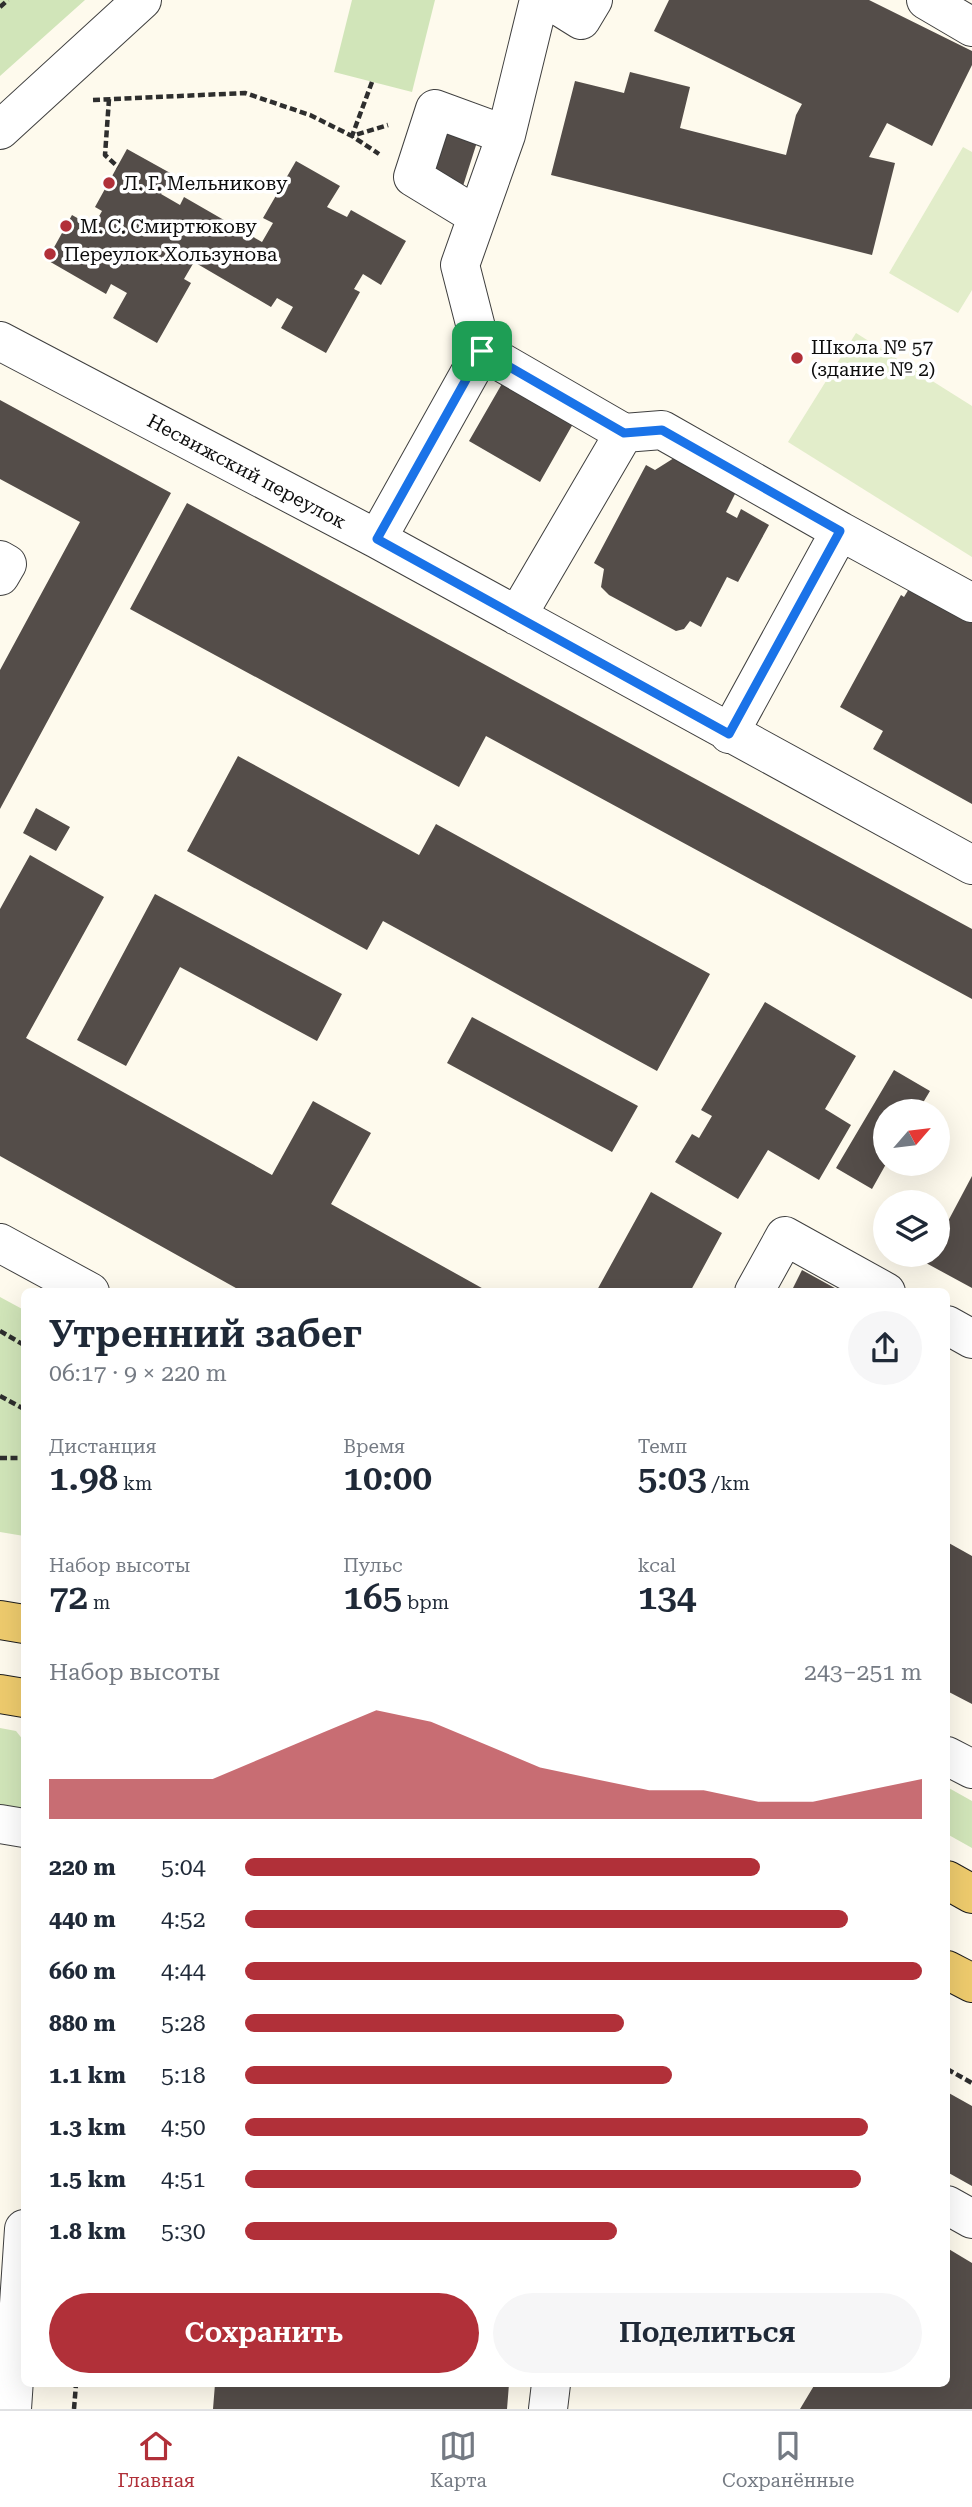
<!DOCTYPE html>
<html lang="ru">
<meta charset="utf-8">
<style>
body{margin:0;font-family:"Roboto Serif",serif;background:#f6f6f7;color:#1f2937;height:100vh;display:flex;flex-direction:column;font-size:26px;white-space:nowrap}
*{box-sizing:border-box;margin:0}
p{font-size:23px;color:#747a83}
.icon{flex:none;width:38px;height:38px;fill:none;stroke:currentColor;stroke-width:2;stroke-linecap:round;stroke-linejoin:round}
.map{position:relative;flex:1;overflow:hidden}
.panel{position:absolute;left:21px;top:1288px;width:929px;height:1099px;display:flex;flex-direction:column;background:#fff;border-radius:10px;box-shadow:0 7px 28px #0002}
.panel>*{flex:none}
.needle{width:46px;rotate:62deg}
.buttons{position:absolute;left:873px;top:1099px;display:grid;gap:14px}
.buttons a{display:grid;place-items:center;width:77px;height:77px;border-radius:50%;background:#fff;box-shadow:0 7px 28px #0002;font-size:35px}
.pin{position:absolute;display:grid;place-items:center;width:60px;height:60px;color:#fff;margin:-30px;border-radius:14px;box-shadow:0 4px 10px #0006}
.round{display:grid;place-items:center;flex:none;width:74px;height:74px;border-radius:37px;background:#f6f6f7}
.headline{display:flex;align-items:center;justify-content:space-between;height:119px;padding:0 28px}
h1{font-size:38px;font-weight:600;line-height:52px}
.metrics{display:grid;grid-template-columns:repeat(3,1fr);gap:10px;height:119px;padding:7px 28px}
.metrics div{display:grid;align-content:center}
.metrics b{font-size:35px;font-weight:600}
.metrics small{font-size:19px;font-weight:400}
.metrics p{font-size:19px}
.chart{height:196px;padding:14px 28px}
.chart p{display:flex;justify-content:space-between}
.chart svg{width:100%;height:126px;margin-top:7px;fill:#b13039;opacity:.7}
.action{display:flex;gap:14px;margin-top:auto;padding:14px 28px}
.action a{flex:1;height:80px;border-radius:42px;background:#b13039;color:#fff;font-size:28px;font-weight:600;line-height:80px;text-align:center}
.action a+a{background:#f6f6f7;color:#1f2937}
ul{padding:0 28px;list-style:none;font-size:23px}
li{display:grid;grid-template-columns:112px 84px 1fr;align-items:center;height:52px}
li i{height:18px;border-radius:9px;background:#b13039}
.tab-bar{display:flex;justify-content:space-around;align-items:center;height:98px;border-top:2px solid #e0e1e3;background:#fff;font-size:19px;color:#747a83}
.tab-bar a{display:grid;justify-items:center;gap:4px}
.tab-bar .current{color:#b13039}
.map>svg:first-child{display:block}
.green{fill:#d1e5b9}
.pitch{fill:#e2edca}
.building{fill:#544d49}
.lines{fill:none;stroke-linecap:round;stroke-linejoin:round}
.minor-casing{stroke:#3f3f3f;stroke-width:40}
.major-casing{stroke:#1d1d1d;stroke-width:40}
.path{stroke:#2e2e2e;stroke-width:4.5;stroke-dasharray:7 3.5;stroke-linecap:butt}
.minor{stroke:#fff;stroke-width:38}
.major{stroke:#eecb6d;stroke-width:38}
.route-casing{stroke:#fff;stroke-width:14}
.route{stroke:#1a73e8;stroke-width:9}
.poi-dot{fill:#b13039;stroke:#fff;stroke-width:2.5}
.labels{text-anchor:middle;stroke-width:7;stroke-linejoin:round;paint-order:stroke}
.poi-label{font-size:19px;fill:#0c0c0c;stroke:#fff;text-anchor:start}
.street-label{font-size:19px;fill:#0c0c0c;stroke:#fff}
</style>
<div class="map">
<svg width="972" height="2409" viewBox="0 0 972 2409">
<rect width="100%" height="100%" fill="#fefaed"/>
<path class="green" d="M0,0H85L0,76Z
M352,0H435L412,92L334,72Z
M0,1297L24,1310V1536L0,1532Z
M0,1728L16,1731L24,1741L23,1809L0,1811Z
M947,1787L972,1801V1848L947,1834Z"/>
<path class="pitch" d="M963,147L972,152V290L958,313L889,273Z
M856,333L972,406V557L788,442Z"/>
<path class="building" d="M669,0H869L972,51V65L932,146L887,123L869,157L895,163L872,255L551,175L575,81L624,93L630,72L690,87L680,128L786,155L796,115L802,104L654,31Z
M439,126L478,139L463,186L424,173Z
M127,149L172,174L161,194L180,205L184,197L262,242L273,223L263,218L296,161L340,186L327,207L347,217L351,210L406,241L381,285L363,274L354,289L360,292L326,353L281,328L293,307L277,298L271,307L194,262L184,279L191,283L157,343L113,318L127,293L111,284L106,294L47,260L72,215L93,227L102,211L95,207Z
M507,375L578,415L540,482L469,441Z
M0,400L171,493L0,809V670L80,522L0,479Z
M674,458L736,492L726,512L737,518L741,509L769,525L738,582L727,577L701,627L690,621L684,629L676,631L609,595L601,587L604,569L594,563L646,465L655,470Z
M187,503L972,929V999L486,736L459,787L130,609Z
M915,579L972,610V804L873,749L883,731L840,707L901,595L904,597Z
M238,756L419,855L436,824L710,974L657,1071L383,921L367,950L187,851Z
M36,808L70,827L56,851L23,833Z
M30,855L104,897L26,1038L272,1175L313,1101L371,1133L331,1204L489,1292H243L0,1156V909Z
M155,894L342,994L317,1041L180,967L126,1066L77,1040Z
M765,1002L856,1056L825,1109L851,1125L819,1180L768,1150L738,1199L675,1162L692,1134L699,1138L712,1116L701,1110Z
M472,1017L638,1106L612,1152L447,1063Z
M894,1070L930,1091L918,1111H886V1164L872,1189L836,1168Z
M972,1176V1288L926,1263L930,1255H938V1240Z
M651,1192L722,1233L690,1292H596Z
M802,1270L842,1292H791Z
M947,1542L972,1556V1704L947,1691Z
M947,2092L972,2106V2186L947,2172Z
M947,2248L972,2263V2409H800L815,2384H947Z
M215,2384H509L507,2409H213Z"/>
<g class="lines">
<g class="minor-casing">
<path id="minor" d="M549,0L581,20L593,0
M926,0L972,27
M0,130L142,0
M477,216L413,177L435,109L506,135
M0,341L377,539L972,865
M482,351L460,265L506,135L539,0
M624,433L662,430L840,531L729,734
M840,531L972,603
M377,539L482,351L624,433L517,616
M0,560L7,564L0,576
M0,1243L90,1292
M754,1292L785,1236L886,1292
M947,1325L972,1339
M947,1756L972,1769
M0,1824L24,1828
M947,2205L972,2219
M12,2409L24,2229
M548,2409L551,2384"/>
</g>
<g class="major-casing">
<path id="major" d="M0,1620L24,1624
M0,1694L24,1698
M947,1880L972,1894
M947,1970L972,1983"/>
</g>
<path class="path" d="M0,7L8,0
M372,82L352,136L379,154
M109,99L105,155L118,167
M93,100L245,93L310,115L352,136L388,125
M0,1331L24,1345
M0,1396L24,1409
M0,1458H24
M947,2069L972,2083
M74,2409L76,2384"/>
<use href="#minor" class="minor"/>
<use href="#major" class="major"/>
</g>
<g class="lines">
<g class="route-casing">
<path id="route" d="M482,351L624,433L662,430L840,531L729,734L377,539Z"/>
</g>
<use href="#route" class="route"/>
</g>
<g class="poi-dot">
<circle cx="109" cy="183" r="7"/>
<circle cx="66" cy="226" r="7"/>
<circle cx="50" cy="254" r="7"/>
<circle cx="797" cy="358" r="7"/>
</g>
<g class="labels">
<g class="poi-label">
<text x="123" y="190">Л. Г. Мельникову</text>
<text x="80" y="233">М. С. Смиртюкову</text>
<text x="64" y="261">Переулок Хользунова</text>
<text x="811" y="354">Школа № 57<tspan x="811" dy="22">(здание № 2)</tspan></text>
</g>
<g class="street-label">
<text transform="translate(247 471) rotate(28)" y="7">Несвижский переулок</text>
</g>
</g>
</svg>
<div class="buttons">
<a><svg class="needle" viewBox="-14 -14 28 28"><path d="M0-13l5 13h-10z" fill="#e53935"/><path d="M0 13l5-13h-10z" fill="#747a83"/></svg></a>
<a><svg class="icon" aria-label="layers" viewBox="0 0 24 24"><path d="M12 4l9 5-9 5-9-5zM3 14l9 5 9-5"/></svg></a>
</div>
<div class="pin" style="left:482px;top:351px;background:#1e9e55"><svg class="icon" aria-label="arrive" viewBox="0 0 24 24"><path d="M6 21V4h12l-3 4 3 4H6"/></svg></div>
<section class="panel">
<div class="headline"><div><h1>Утренний забег</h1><p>06:17 · 9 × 220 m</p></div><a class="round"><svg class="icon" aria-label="share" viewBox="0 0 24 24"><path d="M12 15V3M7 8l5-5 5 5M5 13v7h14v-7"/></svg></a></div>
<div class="metrics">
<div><p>Дистанция</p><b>1.98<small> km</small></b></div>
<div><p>Время</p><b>10:00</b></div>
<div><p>Темп</p><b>5:03<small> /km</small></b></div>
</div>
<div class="metrics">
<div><p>Набор высоты</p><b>72<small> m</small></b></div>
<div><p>Пульс</p><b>165<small> bpm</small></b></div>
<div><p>kcal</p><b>134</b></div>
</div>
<div class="chart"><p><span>Набор высоты</span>243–251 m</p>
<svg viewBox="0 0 160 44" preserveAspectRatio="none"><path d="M0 44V30L10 30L20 30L30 30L40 22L50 14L60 6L70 10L80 18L90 26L100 30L110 34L120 34L130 38L140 38L150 34L160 30V44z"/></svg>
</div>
<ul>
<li><b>220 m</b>5:04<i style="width:76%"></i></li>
<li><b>440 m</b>4:52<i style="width:89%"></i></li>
<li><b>660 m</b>4:44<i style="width:100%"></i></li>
<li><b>880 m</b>5:28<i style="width:56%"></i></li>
<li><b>1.1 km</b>5:18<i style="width:63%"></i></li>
<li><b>1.3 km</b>4:50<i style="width:92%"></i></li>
<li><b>1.5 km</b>4:51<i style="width:91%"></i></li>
<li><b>1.8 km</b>5:30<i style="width:55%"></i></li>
</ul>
<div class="action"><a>Сохранить</a><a>Поделиться</a></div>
</section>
</div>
<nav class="tab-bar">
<a class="current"><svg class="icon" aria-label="home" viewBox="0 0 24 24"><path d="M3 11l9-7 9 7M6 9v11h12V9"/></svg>Главная</a>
<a><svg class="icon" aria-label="map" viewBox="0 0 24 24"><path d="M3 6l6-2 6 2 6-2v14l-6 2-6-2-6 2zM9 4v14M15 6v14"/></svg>Карта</a>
<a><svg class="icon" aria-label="saved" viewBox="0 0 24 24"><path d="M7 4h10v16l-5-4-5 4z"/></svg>Сохранённые</a>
</nav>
